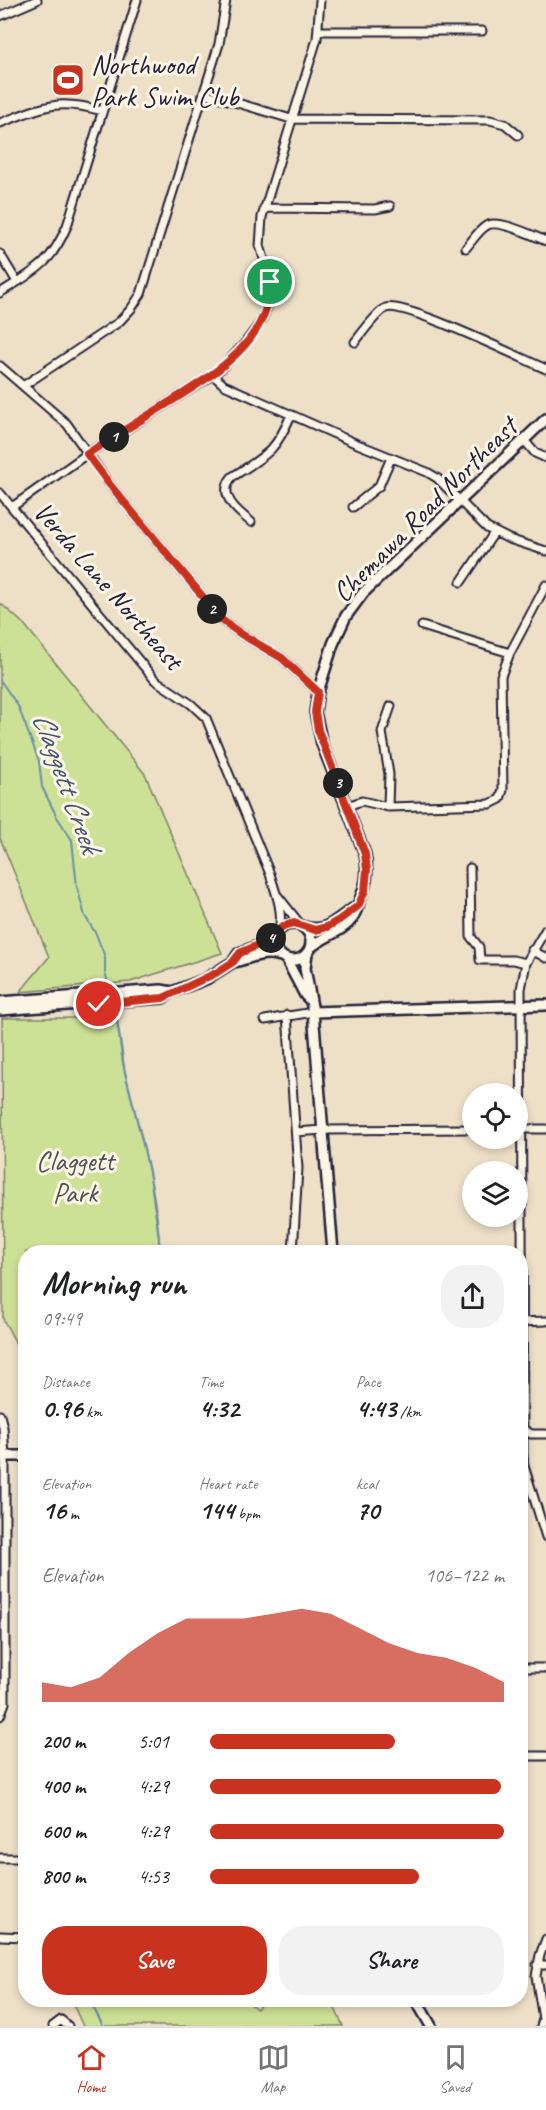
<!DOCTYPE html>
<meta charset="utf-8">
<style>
body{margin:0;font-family:Caveat,sans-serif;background:#f2f2f2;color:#202124;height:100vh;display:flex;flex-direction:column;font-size:22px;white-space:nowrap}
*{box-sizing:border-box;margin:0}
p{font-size:20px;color:#757577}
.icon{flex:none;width:33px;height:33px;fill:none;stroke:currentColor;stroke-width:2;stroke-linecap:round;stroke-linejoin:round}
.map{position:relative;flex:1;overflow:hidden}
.side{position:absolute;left:18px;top:1245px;width:510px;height:762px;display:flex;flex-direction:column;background:#fff;border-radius:24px;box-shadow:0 3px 9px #0003}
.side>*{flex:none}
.tools{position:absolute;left:462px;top:1083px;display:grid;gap:12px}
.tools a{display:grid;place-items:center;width:66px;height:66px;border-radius:50%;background:#fff;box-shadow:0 3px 9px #0003;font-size:30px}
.pin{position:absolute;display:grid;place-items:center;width:51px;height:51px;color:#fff;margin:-26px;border:3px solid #fff;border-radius:50%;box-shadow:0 2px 6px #0007}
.km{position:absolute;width:30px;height:30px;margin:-15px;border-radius:50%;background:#222;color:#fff;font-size:16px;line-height:30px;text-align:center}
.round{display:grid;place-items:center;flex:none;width:63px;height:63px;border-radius:24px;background:#f2f2f2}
.head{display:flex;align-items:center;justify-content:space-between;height:102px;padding:0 24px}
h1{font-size:33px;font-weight:600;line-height:45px}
.figures{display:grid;grid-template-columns:repeat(3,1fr);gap:9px;height:102px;padding:6px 24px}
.figures div{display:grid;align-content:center}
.figures b{font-size:26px;font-weight:600}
.figures small{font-size:16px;font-weight:400}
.figures p{font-size:16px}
.chart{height:168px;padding:12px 24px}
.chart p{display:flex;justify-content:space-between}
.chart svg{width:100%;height:108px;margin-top:6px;fill:#c8321e;opacity:.7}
.cta{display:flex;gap:12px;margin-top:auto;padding:12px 24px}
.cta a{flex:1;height:69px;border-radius:24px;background:#c8321e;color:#fff;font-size:24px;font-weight:600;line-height:69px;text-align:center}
.cta a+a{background:#f2f2f2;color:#202124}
ul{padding:0 24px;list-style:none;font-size:20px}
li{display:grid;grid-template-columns:96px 72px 1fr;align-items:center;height:45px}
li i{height:15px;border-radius:8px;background:#c8321e}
.tab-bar{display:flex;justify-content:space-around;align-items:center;height:84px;border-top:2px solid #e0e0e0;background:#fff;font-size:16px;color:#757577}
.tab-bar a{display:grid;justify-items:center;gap:3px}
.tab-bar .current{color:#c8321e}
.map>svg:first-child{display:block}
.green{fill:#cde196;stroke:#788268;stroke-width:1.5}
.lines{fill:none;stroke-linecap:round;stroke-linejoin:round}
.stream{stroke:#688dac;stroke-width:2}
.street-casing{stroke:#22223b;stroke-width:11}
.secondary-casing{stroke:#22223b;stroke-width:14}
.street{stroke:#fcf5e5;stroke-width:7}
.secondary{stroke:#fcf5e5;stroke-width:9}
.route-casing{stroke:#fff;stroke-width:12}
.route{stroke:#c8321e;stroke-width:8}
.labels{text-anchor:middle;stroke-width:6;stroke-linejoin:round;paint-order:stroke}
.poi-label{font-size:28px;fill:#22223b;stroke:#fcf5e5;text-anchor:start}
.street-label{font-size:28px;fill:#22223b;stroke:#fcf5e5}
.park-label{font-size:28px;fill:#4d5252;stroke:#fcf5e5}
.water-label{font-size:30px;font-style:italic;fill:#455773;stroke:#fcf5e5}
</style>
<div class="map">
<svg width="546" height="2026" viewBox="0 0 546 2026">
<rect width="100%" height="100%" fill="#eedfc7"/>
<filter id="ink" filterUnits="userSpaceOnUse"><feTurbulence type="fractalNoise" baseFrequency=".0167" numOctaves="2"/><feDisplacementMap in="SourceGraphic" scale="12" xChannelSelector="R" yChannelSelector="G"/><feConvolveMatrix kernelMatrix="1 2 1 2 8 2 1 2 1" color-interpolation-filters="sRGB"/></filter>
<g filter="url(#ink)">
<path class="green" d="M0,603L24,624L145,774L222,953L130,982L20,992L49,957L0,838Z
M2,1018H117L125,1071L143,1143L151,1184L160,1247V1252H26L25,1360L3,1319Z
M71,2000H245L257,2009L264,2000H331L343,2026H83Z"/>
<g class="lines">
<path class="stream" d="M0,680L18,706L39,761L42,787L57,817L72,840L77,887L85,916L96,934L105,957V973L111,991
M114,1005C119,1027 120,1051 125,1073C140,1132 157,1192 160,1252
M94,2000L92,2005L103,2026"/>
<g class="street-casing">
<path id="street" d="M0,16L37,0
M319,31H482
M204,93L291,119L490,120L505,124L518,135
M0,123C43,107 56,98 102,111
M264,208L375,209L390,206
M466,248C472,241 478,231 486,226C497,218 534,236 546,241
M0,254L17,282
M0,293C34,271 50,266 67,226L137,0
M355,342C362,333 377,312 386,308C404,301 523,359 546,369
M0,366L67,424L110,485L223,621L241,634L282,658L318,692
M213,375L224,385L355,443L427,472L437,478L487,528L509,539L546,551
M23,386L119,322L131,309L141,294L219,44L226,0
M524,440L535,453L546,458
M0,493L155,680L191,704L206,718L270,874C275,891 284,912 279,929
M12,507L87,454L213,375L222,368L245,343L262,320L269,302V274L260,246L262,217L317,39L320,0
M353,507L379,486L391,458
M251,522C237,511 217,495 232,477C266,455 275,453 291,415
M461,582L494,533
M422,626L510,653
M347,806L362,801L388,807L490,804L500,799L503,790L501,676L510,653L546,585
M388,807L389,774L382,732L391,706
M470,868L471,937L479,947L480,960H513L526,963
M277,895L300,924
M546,929L526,963L521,989L523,1454L524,1466L546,1537
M532,950L546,958
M287,1015L298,1168L293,1252
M265,1020L313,1012
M518,1129H546
M296,1132L323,1130L472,1129
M520,1322L546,1321
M0,1415L3,1427L5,1456V1703L0,1716
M520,1427L531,1434H546
M520,1668H546
M520,1756H546
M0,1858H26
M0,1936L26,1937
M537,1965H546
M53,2026L61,2020L68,2026
M541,2026L543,2019L536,1976L540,1955L546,1939"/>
</g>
<g class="secondary-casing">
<path id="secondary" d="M275 942a18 18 0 1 1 36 0a18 18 0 1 1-36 0Z
M305,927C329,934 339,915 358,906
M310,948C320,939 332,935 342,928C353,920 354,916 358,905C366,885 369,876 365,854L322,744L315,712L318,692L333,644L346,616L363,593L546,419
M307,953L305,968L313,1012L333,1252
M286,959L305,995L310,1000
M233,962C250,959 263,950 281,956
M0,1002L161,990L172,992
M0,1010L163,998L172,992L206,979L233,962L239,953L260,945L276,934
M313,1012L546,1005
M0,1456H26
M416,2000L431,2026"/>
</g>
<use href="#street" class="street"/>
<use href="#secondary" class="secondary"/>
</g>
</g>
<g class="lines" filter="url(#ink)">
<g class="route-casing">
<path id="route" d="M99,1004L163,998L216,973L233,962L240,953L267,941L283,926L294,923L315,930L327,927L339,920L358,906L365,891L367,870L365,854L318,730L315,712L318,692L282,658L241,634L223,621L110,485L87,454C113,437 139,421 165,405C211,376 270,343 270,282"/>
</g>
<use href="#route" class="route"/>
</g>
<defs>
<g id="stadium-square" transform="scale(1.725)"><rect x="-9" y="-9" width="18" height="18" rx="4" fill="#c8321e" stroke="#fcf5e5"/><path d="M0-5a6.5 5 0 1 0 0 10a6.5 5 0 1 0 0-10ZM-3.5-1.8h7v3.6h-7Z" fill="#fff"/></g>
</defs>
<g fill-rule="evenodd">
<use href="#stadium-square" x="68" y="80"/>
</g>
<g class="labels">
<g class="poi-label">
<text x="91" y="74">Northwood<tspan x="91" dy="32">Park Swim Club</tspan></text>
</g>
<g class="street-label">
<text transform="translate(424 509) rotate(-45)" y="10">Chemawa Road Northeast</text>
<text transform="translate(109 585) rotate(49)" y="10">Verda Lane Northeast</text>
</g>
<g class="park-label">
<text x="75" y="1170">Claggett<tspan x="75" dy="32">Park</tspan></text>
</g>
<g class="water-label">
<text transform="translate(67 782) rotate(70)" y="10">Claggett Creek</text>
</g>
</g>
</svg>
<div class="tools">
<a><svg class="icon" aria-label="locate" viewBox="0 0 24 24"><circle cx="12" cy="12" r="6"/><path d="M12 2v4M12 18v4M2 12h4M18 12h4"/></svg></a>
<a><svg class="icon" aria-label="layers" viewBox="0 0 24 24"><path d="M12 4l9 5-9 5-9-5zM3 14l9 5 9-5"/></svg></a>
</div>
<div class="pin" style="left:270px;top:282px;background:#1e9e55"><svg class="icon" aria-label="arrive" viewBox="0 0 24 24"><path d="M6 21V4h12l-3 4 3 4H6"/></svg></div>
<div class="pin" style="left:99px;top:1004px;background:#d93025"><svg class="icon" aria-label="check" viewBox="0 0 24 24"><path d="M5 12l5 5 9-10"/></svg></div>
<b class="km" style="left:114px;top:437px">1</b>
<b class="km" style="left:212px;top:609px">2</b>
<b class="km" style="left:338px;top:783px">3</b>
<b class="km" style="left:271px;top:938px">4</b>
<section class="side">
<div class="head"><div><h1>Morning run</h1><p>09:49</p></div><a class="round"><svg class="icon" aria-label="share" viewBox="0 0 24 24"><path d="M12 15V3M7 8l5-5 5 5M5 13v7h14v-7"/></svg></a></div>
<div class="figures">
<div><p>Distance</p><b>0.96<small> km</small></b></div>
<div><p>Time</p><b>4:32</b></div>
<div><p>Pace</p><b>4:43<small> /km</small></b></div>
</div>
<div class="figures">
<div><p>Elevation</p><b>16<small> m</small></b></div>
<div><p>Heart rate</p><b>144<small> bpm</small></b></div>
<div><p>kcal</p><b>70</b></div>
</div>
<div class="chart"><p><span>Elevation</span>106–122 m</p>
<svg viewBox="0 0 160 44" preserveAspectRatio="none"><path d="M0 44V36L10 38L20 34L30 24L40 16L50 10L60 10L70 10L80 8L90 6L100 8L110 14L120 20L130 24L140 26L150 30L160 36V44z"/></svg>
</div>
<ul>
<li><b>200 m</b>5:01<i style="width:63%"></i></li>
<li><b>400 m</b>4:29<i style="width:99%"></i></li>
<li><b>600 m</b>4:29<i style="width:100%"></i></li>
<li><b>800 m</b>4:53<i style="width:71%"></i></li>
</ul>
<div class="cta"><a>Save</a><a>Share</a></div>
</section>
</div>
<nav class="tab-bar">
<a class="current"><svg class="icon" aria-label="home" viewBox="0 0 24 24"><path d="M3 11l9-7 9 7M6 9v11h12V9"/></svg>Home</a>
<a><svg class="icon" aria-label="map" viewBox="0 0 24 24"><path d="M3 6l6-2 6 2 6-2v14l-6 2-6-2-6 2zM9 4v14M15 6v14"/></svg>Map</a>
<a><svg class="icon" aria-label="saved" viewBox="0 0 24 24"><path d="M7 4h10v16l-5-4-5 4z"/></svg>Saved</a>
</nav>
